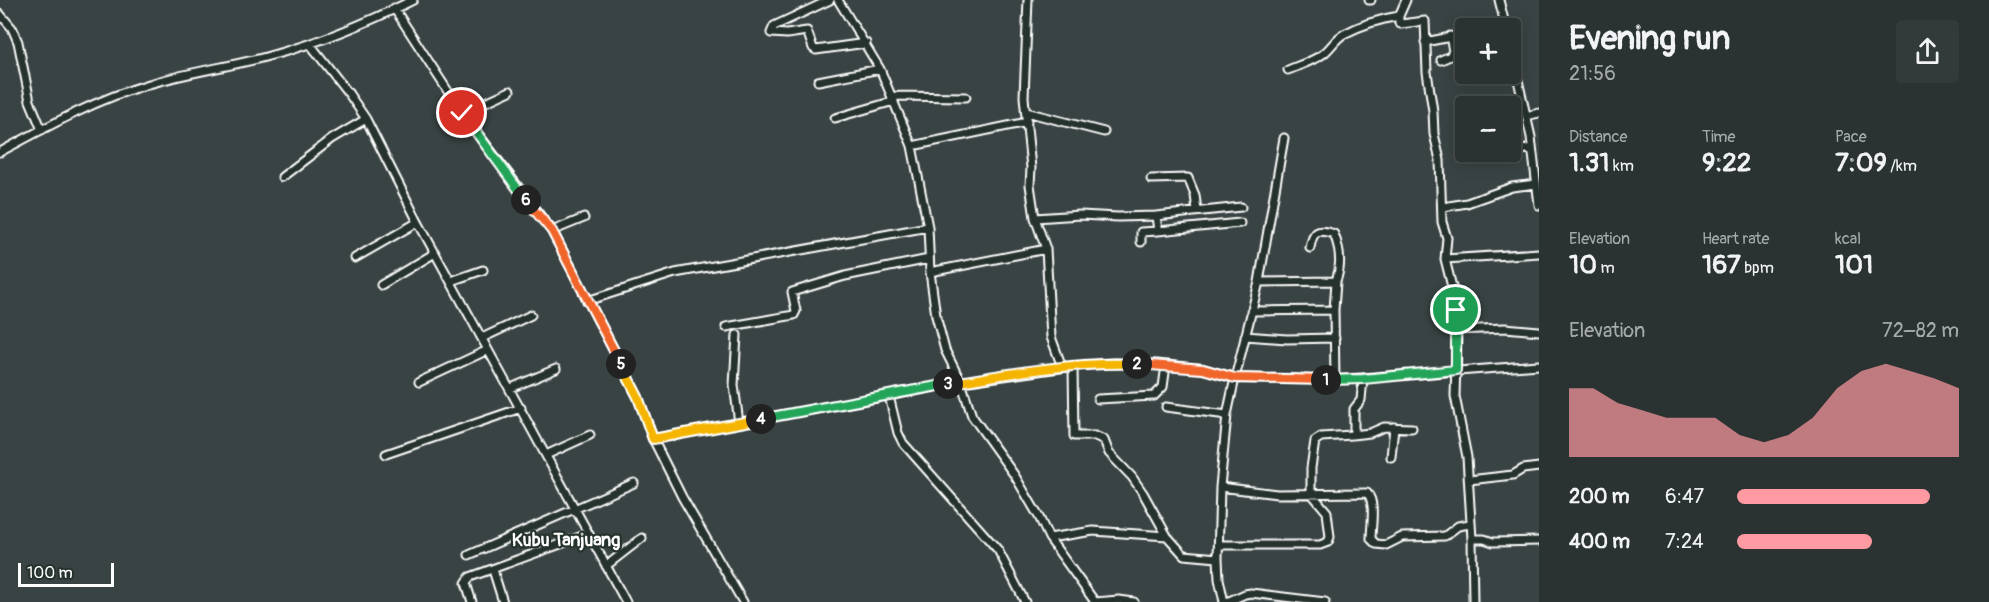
<!DOCTYPE html>
<meta charset="utf-8">
<style>
body{margin:0;font-family:Pangolin,sans-serif;background:#333a3a;color:#f1f3f6;height:100vh;display:flex;flex-direction:column;font-size:22px;white-space:nowrap}
*{box-sizing:border-box;margin:0}
p{font-size:20px;color:#a6aaac}
.icon{flex:none;width:33px;height:33px;fill:none;stroke:currentColor;stroke-width:2;stroke-linecap:round;stroke-linejoin:round}
.map{position:relative;flex:1;overflow:hidden}
.side{display:flex;flex-direction:column;background:#2b3232;width:450px}
.side>*{flex:none}
.fabs{position:absolute;left:1455px;top:18px;display:grid;gap:12px}
.fabs a{display:grid;place-items:center;width:66px;height:66px;border-radius:6px;background:#2b3232;box-shadow:0 3px 15px #0003,0 0 0 2px #474d4d;font-size:30px}
.scale{position:absolute;left:18px;bottom:15px;width:96px;box-sizing:border-box;padding-left:6px;border:3px solid #fff;border-top:0;font-size:16px;line-height:21px;white-space:nowrap;color:#fff;-webkit-text-stroke:4px #26332d;paint-order:stroke}
.pin{position:absolute;display:grid;place-items:center;width:51px;height:51px;color:#fff;margin:-26px;border:3px solid #fff;border-radius:50%;box-shadow:0 2px 6px #0007}
.km{position:absolute;width:30px;height:30px;margin:-15px;border-radius:50%;background:#222;color:#fff;font-size:16px;line-height:30px;text-align:center}
.round{display:grid;place-items:center;flex:none;width:63px;height:63px;border-radius:6px;background:#333a3a}
.summary{display:flex;align-items:center;justify-content:space-between;height:102px;padding:0 30px}
h1{font-size:33px;font-weight:800;line-height:45px}
.stats{display:grid;grid-template-columns:repeat(3,1fr);gap:9px;height:102px;padding:6px 30px}
.stats div{display:grid;align-content:center}
.stats b{font-size:26px;font-weight:800}
.stats small{font-size:16px;font-weight:400}
.stats p{font-size:16px}
.chart{height:168px;padding:12px 30px}
.chart p{display:flex;justify-content:space-between}
.chart svg{width:100%;height:108px;margin-top:6px;fill:#ff9aa2;opacity:.7}
ul{padding:0 30px;list-style:none;font-size:20px}
li{display:grid;grid-template-columns:96px 72px 1fr;align-items:center;height:45px}
li i{height:15px;border-radius:8px;background:#ff9aa2}
main{display:flex;flex:1;min-height:0}
.map>svg:first-child{display:block}
.lines{fill:none;stroke-linecap:round;stroke-linejoin:round}
.minor-casing{stroke:#fff;stroke-width:11}
.minor{stroke:#26332d;stroke-width:7}
.split-1-casing{stroke:#fff;stroke-width:12}
.split-2-casing{stroke:#fff;stroke-width:12}
.split-3-casing{stroke:#fff;stroke-width:12}
.split-4-casing{stroke:#fff;stroke-width:12}
.split-5-casing{stroke:#fff;stroke-width:12}
.split-6-casing{stroke:#fff;stroke-width:12}
.split-7-casing{stroke:#fff;stroke-width:12}
.split-1{stroke:#22a559;stroke-width:8}
.split-2{stroke:#f0652b;stroke-width:8}
.split-3{stroke:#f5b400;stroke-width:8}
.split-4{stroke:#22a559;stroke-width:8}
.split-5{stroke:#f5b400;stroke-width:8}
.split-6{stroke:#f0652b;stroke-width:8}
.split-7{stroke:#22a559;stroke-width:8}
.labels{text-anchor:middle;stroke-width:4.5;stroke-linejoin:round;paint-order:stroke}
.quarter-label{font-size:18px;font-weight:bold;fill:#fff;stroke:#26332d}
</style>
<main>
<div class="map">
<svg width="1539" height="602" viewBox="0 0 1539 602">
<rect width="100%" height="100%" fill="#394343"/>
<filter id="ink" filterUnits="userSpaceOnUse"><feTurbulence type="fractalNoise" baseFrequency=".0167" numOctaves="2"/><feDisplacementMap in="SourceGraphic" scale="12" xChannelSelector="R" yChannelSelector="G"/><feConvolveMatrix kernelMatrix="1 2 1 2 8 2 1 2 1" color-interpolation-filters="sRGB"/></filter>
<g filter="url(#ink)">
<g class="lines">
<g class="minor-casing">
<path id="minor" d="M830,0L774,26L771,33L787,34L807,31L813,48L816,50L866,43
M838,0L880,69L912,146L928,227L930,272L936,316L945,350L961,382L972,416L1015,476L1039,517L1049,538L1095,602L1119,600L1134,602
M1028,0L1024,97L1031,168L1030,185L1035,218L1046,249L1051,337L1062,367
M1369,0H1371
M1406,0L1399,16V23L1401,24L1425,21L1427,72L1433,111L1434,134L1440,160L1442,222L1447,238L1445,259L1456,303L1457,330L1455,396L1467,457L1472,539L1473,602
M1499,0L1506,28
M394,8L462,113L552,231L638,397L653,439L682,497L743,602
M0,14L12,28L18,42L30,101L42,130
M1425,42L1466,34
M310,44L349,94L366,119L418,222L626,602
M1510,45L1531,137L1539,205
M1441,60L1450,56L1453,51L1450,36
M1288,70C1300,65 1313,61 1323,54C1331,48 1335,39 1344,34C1361,25 1380,19 1399,16
M818,81L880,69
M892,96L966,97
M1026,112L1104,132
M462,113L510,91
M1526,116L1539,113
M835,118L894,101
M912,146L1027,122
M0,152C48,126 97,99 149,84C188,72 229,67 269,56C318,43 367,23 413,0
M1504,153L1532,148
M282,177L332,139L366,119
M1151,179L1188,178L1195,195L1197,211
M1443,207L1467,203L1512,187L1536,184
M1156,216L1158,231L1240,223
M1035,218L1080,215L1118,217L1156,216L1241,207
M552,231L584,218
M1141,242V232L1158,231
M1310,248C1313,231 1317,228 1334,234C1340,249 1342,265 1336,281
M355,258L418,222
M1445,259L1539,253
M930,272L1046,249
M451,281L483,270
M1259,282L1336,281L1334,310L1335,380
M381,285L435,253
M587,301L675,273L928,227
M1251,311L1334,310
M726,327L794,315L796,311L792,292L845,276L929,259
M1457,330L1505,328L1539,331
M737,335L734,385L739,423
M1245,336L1287,339L1335,338
M482,338L531,315
M1073,366L1074,436H1095L1104,440L1109,453L1132,477L1143,493L1167,536
M419,382L488,350
M511,388L556,369
M889,396L898,433L903,443L998,550L1025,602
M1098,399L1154,396L1163,387L1166,365
M1166,407L1227,415
M1352,435L1370,433L1384,427L1412,428
M653,439L961,382L1073,366L1113,363L1157,364L1203,369L1235,378L1335,380L1539,365
M386,454L521,408
M546,455L590,435
M1391,457L1394,427
M1469,480L1513,475L1523,469L1539,467
M1220,487L1277,494L1367,493C1376,502 1371,526 1371,539L1376,544L1386,545L1402,537L1445,536L1458,526L1470,524
M1049,538L1093,531L1167,536L1184,555L1218,558
M1472,539H1484L1493,542L1539,541
M1219,545H1320L1328,542L1330,537L1327,512L1311,493V468L1315,441L1321,437L1352,435L1354,432V409L1361,400L1363,379
M469,555L634,483
M606,566L642,538
M493,570L503,602
M472,602L466,583L470,577L588,534
M1224,602L1219,579L1218,558L1220,487L1227,415L1235,378L1259,282L1284,138
M1227,602L1245,594L1251,593L1325,602"/>
</g>
<use href="#minor" class="minor"/>
</g>
</g>
<g class="lines" filter="url(#ink)">
<g class="split-1-casing">
<path id="split-1" d="M1326,380L1363,379L1456,370V310"/>
</g>
<g class="split-2-casing">
<path id="split-2" d="M1137,364L1203,369L1235,378L1326,380"/>
</g>
<g class="split-3-casing">
<path id="split-3" d="M948,384C1010,373 1075,362 1137,364"/>
</g>
<g class="split-4-casing">
<path id="split-4" d="M761,419L948,384"/>
</g>
<g class="split-5-casing">
<path id="split-5" d="M621,364L638,397L653,439L761,419"/>
</g>
<g class="split-6-casing">
<path id="split-6" d="M526,200L552,231L621,364"/>
</g>
<g class="split-7-casing">
<path id="split-7" d="M462,113L526,200"/>
</g>
<use href="#split-1" class="split-1"/>
<use href="#split-2" class="split-2"/>
<use href="#split-3" class="split-3"/>
<use href="#split-4" class="split-4"/>
<use href="#split-5" class="split-5"/>
<use href="#split-6" class="split-6"/>
<use href="#split-7" class="split-7"/>
</g>
<g class="labels">
<g class="quarter-label">
<text x="566" y="546">Kubu Tanjuang</text>
</g>
</g>
</svg>
<div class="fabs">
<a>+</a>
<a>−</a>
</div>
<div class="scale">100 m</div>
<div class="pin" style="left:1456px;top:310px;background:#1e9e55"><svg class="icon" aria-label="arrive" viewBox="0 0 24 24"><path d="M6 21V4h12l-3 4 3 4H6"/></svg></div>
<div class="pin" style="left:462px;top:113px;background:#d93025"><svg class="icon" aria-label="check" viewBox="0 0 24 24"><path d="M5 12l5 5 9-10"/></svg></div>
<b class="km" style="left:1326px;top:380px">1</b>
<b class="km" style="left:1137px;top:364px">2</b>
<b class="km" style="left:948px;top:384px">3</b>
<b class="km" style="left:761px;top:419px">4</b>
<b class="km" style="left:621px;top:364px">5</b>
<b class="km" style="left:526px;top:200px">6</b>
</div>
<section class="side">
<div class="summary"><div><h1>Evening run</h1><p>21:56</p></div><a class="round"><svg class="icon" aria-label="share" viewBox="0 0 24 24"><path d="M12 15V3M7 8l5-5 5 5M5 13v7h14v-7"/></svg></a></div>
<div class="stats">
<div><p>Distance</p><b>1.31<small> km</small></b></div>
<div><p>Time</p><b>9:22</b></div>
<div><p>Pace</p><b>7:09<small> /km</small></b></div>
</div>
<div class="stats">
<div><p>Elevation</p><b>10<small> m</small></b></div>
<div><p>Heart rate</p><b>167<small> bpm</small></b></div>
<div><p>kcal</p><b>101</b></div>
</div>
<div class="chart"><p><span>Elevation</span>72–82 m</p>
<svg viewBox="0 0 160 44" preserveAspectRatio="none"><path d="M0 44V16L10 16L20 22L30 25L40 28L50 28L60 28L70 35L80 38L90 35L100 28L110 16L120 9L130 6L140 9L150 12L160 16V44z"/></svg>
</div>
<ul>
<li><b>200 m</b>6:47<i style="width:87%"></i></li>
<li><b>400 m</b>7:24<i style="width:61%"></i></li>
</ul>
</section>
</main>
